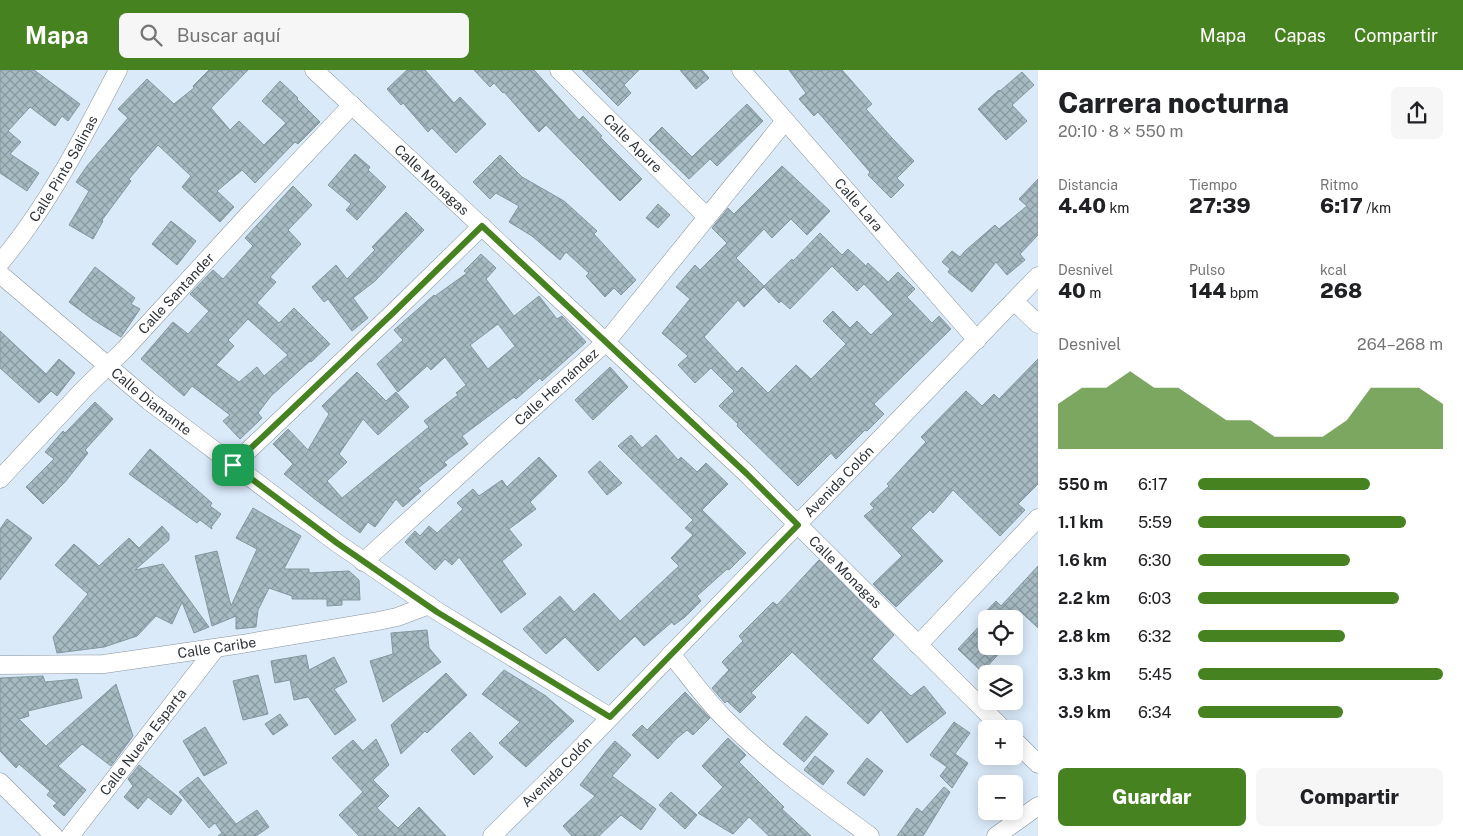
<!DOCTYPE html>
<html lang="es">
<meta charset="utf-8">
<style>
body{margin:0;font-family:"Public Sans",sans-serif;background:#f6f6f6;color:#202124;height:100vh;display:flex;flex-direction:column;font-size:19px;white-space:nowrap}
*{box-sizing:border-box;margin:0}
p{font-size:16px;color:#757577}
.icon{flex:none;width:28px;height:28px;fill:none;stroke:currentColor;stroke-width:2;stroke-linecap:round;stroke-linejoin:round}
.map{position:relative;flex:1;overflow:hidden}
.sheet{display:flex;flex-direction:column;background:#fff;width:425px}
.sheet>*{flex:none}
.controls{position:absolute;left:978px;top:540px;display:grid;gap:10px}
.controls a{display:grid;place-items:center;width:45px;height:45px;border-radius:8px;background:#fff;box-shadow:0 2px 12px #0003;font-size:25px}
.pin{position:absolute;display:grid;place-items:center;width:42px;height:42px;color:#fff;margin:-21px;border-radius:10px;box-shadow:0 2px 8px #0006}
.round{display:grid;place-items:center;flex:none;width:52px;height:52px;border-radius:8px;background:#f6f6f6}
.head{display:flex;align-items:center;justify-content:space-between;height:85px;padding:0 20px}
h1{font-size:28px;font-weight:800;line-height:38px}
.metrics{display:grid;grid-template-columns:repeat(3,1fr);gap:8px;height:85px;padding:5px 20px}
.metrics div{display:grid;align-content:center}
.metrics b{font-size:21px;font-weight:800}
.metrics small{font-size:14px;font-weight:400}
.metrics p{font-size:14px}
.chart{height:140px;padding:10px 20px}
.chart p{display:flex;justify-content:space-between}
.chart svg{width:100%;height:90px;margin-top:5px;fill:#46821f;opacity:.7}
.button{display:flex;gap:10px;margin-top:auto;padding:10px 20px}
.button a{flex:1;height:58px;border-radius:8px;background:#46821f;color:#fff;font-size:20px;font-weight:800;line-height:58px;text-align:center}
.button a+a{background:#f6f6f6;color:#202124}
ul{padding:0 20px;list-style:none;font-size:16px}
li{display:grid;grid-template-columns:80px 60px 1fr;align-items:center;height:38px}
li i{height:12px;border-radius:6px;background:#46821f}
header{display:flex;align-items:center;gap:30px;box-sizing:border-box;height:70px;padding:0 25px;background:#46821f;color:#fff}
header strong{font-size:24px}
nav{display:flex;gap:28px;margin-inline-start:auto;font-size:18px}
.search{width:350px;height:45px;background:#f6f6f6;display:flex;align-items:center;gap:12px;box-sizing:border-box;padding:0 18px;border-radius:8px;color:#757577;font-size:19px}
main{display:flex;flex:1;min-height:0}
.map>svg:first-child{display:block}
.building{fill:url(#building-cross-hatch);stroke:#83979f;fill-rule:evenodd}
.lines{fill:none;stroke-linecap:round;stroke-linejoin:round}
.street-casing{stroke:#8694a1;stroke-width:19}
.street{stroke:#fff;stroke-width:18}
.route-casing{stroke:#fff;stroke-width:10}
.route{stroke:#46821f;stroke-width:6}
.labels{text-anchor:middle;stroke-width:4;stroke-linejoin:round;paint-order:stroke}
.street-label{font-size:14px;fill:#2e3439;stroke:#fff}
</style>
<header>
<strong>Mapa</strong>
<div class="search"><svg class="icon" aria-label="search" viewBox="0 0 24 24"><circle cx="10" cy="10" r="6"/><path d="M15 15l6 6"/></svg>Buscar aquí</div>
<nav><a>Mapa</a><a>Capas</a><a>Compartir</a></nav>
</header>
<main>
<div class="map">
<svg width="1038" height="766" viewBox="0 0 1038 766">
<defs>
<pattern id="building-cross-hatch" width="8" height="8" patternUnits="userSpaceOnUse" patternTransform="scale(1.25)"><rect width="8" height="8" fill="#a6bac2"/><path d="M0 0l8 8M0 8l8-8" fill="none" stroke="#88989f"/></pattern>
</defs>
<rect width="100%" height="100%" fill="#dbeaf9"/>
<path class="building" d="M0,0H34L80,34L68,51L62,46L55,56L30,37L8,61L21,72L10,84L39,103L27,121L0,103Z
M209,0H248L211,38L230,60L239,51L264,75L286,53L262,31L280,11L298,28L297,29L320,52L298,74L295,72L255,113L242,100L217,121L234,137L220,152L182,117L191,106L158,75L129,109L131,111L102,150L103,151L93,169L69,155L89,121L76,112L87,96L128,48L118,39L147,9L174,34L194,18L193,16Z
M407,0H425L454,33L460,27L486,54L456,83L432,58L428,62L403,33L401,35L387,19Z
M474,0H534L579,50L583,46L602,66L600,67L642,109L620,131L546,55L539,62L504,22L503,23L494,13L490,17Z
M582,0H639L624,15L631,23L618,36Z
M680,0H702L709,8L696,19Z
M789,0H842L872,34L866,39L891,67L914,91L897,108L904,115L891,128L868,105L870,102L818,42L814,46L799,29L806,23Z
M1022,2L1034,15L1012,35L1027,51L1006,70L978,39L999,20L1000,21Z
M747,34L763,51L717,96L710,89L689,109L649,70L662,57L692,87Z
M355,84L370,97L368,100L386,117L357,150L346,140L351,134L328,115Z
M500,85L522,107L564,131L597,161L594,164L636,210L621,225L614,218L605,227L586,206L589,203L566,182L560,190L532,166L509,152L519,136L496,123L490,129L473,112Z
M782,96L830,141L807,165L791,149L772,168L764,159L736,188L764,216L792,189L793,191L820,163L842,185L848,179L866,196L868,193L888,212L898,202L915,219L907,227L932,253L939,246L951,259L874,334L884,344L867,361L865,360L836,389L831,383L798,416L737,356L738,354L719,336L734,321L711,298L695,313L678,295L688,286L662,263L690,229L676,217L695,195L700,200L727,173L712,158L728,138L734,144ZM832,196L857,221L864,214L893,244L871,265L857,251L850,258L833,241L823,251L846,274L811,309L796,295L768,323L742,297L737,302L704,267L738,230L744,237L764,217L779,233L781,231L790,239Z
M1038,109V165L1020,184L1025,190L1007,205L996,192L972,222L948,202L950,199L942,192L952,181L960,187L965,181L995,155L999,159L1027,136L1019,129Z
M293,116L312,135L288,160L301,174L270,207L276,212L257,233L279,253L294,238L330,274L311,292L310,291L271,326L258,343L262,348L240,369L223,351L230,345L192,316L184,326L141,289L173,252L188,264L209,241L190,224L213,200L223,209L253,176L245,168ZM248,249L288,285L264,306L257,297L239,312L216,295L234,276L228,270Z
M658,134L670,145L658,158L646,148Z
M406,142L424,160L375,211L353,228L368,248L352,261L328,229L324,232L312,217L336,195L347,209L375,180L372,177Z
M171,151L196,171L177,195L152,174Z
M481,184L496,198L486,209L514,246L539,226L557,249L562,246L586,272L542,311L540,308L516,329L514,327L462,366L468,374L444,392L447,395L418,418L421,421L403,437L396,429L375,457L368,452L360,463L316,430L284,404L293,394L273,374L288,359L308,380L329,344L322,336L357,302L386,331L396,322L409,337L378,365L363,349L339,384L347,392L327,411L342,428L429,357L424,351L458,325L456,323L466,315L445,287L431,300L427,296L398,322L377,294L403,270L394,260L434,225L435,226L467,203L464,201ZM498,254L515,276L488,299L470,275Z
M95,197L135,228L131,234L140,239L121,267L92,249L69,232Z
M0,261L46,304L59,289L75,303L57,326L51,321L39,333L0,298Z
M1038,289V414L1018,434L1025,440L1000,466L953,420L933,443L930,440L911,458L943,491L896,537L873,514L902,486L864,446L874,438L870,434L889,416L887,414L926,372L921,367L966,321L982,336L994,324L999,329Z
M610,297L628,317L593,350L575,330Z
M95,332L113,349L85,380L88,383L65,412L43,434L26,417L54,389L45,382L63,361L65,363Z
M631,365L642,378L656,365L678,390L681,387L697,402L706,393L728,414L702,440L746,483L729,500L727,499L697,526L701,531L685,547L674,555L672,552L644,576L635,566L598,601L565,567L546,584L523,559L560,526L574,542L594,523L620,551L679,496L671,488L693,465L685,458L693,450L618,376Z
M150,379L212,433L210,436L221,444L212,456L211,455L212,459L200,450L197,453L129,404Z
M539,387L557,406L530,432L536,439L509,459L522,475L502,491L526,524L501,543L459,487L452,495L445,489L435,500L405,472L415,461L420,466L429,456L437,463L463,439L457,433L473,419L479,426L502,410L507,417Z
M600,391L622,413L607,425L588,402Z
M253,438L301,466L284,499H309V503L349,501L359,510L360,530H342V535L327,536V529H292V526L269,518L258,540L256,557L236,559V546L212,556L195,486L217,481L231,536L257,479L236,468Z
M7,449L32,468L0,510V459Z
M162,456L169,464V470L135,500L163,494L209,557L194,563L182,532L172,554L156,546L137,566L104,577L57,583L53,567L88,524L55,495L74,474L99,496L129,468L139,478Z
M819,490L894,565L872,589L911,626L924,616L946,643L907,673L881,640L868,654L792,582L751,623L756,627L740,643L727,631L725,633L712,618L729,600L722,592L743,571L739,566L773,532L777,535Z
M1038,496V558L1020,541L1013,548L1014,549H979L996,531L1001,536Z
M986,549V576H1006L982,602L958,579Z
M427,560L429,578L441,592L383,632L370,591L393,584L391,563Z
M306,585L309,600L334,587L347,612L334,619L356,650L335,665L308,627L294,630L290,610L275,613L271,591Z
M504,600L546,626L574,651L526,697L499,673L520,652L482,624Z
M446,603L467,625L427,663L425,661L401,684L391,655Z
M258,605L268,644L243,650L233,611Z
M43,606L45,612L77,609L82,628L28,641L29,646L19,649L46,676L116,614L133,666L111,696L82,674L58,696L86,720L64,746L53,736L57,733L47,725L50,721L19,694L16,698L0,681V608Z
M685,622L710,648L693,665L687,660L676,669L658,689L632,665L642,655L647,660Z
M280,644L288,655L273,665L265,654Z
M806,646L828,664L804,692L783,674Z
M954,652L970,663L955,684L968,693L952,718L940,706L947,697L930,685Z
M205,657L227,693L204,706L183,671Z
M470,662L493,687L474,705L451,680Z
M728,668L746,685L739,692L784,737L782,739L811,766H769L749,747L733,764L698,743L723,717L702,696Z
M376,669L389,695L373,710L389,726L377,738L398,758L419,737L446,766H359L339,745L363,722L332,688L353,670L363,681Z
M615,671L631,685L612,706L656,739L641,760L621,745L599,766H572L563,756L595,726L580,715L607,680Z
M815,686L834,701L823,715L804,700Z
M867,688L883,701L864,726L847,713Z
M139,695L182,730L171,745L148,727L138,739L124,727L133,716L128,709Z
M198,707L236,754L257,740L269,757L256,766H218L222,763L215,753L209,758L179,722Z
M944,717L950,722L923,766H897L917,738L922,742Z
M671,722L697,745L685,759L659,735Z"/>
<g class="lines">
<g class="street-casing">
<g id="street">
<path id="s1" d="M314,0L747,404L1003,659"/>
<path id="s2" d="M559,0L707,147"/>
<path id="s3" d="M741,0L977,270"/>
<path id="s4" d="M0,193C49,135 83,67 118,0"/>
<path id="s5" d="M0,204L149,331L337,473L437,541L610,647"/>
<path d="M1014,231L1038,254"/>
<path d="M233,395L394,242L482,156"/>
<path id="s6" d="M0,409L83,320L125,279L249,144L352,35"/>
<path id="s7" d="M363,492L606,272L785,51"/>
<path d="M918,575L1038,448"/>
<path d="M671,584C689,606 705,629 725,649C769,693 820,729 870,766"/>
<path id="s8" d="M0,595L104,594L242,574L378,551L397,547L429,535"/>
<path d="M1014,670L1038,694"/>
<path d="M0,712L54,766"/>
<path id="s9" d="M70,766L216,578"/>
<path id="s10" d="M492,766L565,694L1038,206"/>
<path d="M996,766L1038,736"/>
</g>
</g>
<use href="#street" class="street"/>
</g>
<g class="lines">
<g class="route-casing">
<path id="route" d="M482,156L747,404L798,455L610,647L437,542L337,473L233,395L394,242Z"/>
</g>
<use href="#route" class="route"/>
</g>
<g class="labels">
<g class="street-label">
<text dy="5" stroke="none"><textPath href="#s2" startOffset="104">Calle Apure</textPath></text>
<text dy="5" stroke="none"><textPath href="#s4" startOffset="114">Calle Pinto Salinas</textPath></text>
<text dy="5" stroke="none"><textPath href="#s1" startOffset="161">Calle Monagas</textPath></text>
<text dy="5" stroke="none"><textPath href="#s3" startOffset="179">Calle Lara</textPath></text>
<text dy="5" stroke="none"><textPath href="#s6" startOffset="256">Calle Santander</textPath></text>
<text dy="5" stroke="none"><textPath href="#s7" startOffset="261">Calle Hernández</textPath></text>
<text dy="5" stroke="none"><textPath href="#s5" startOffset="198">Calle Diamante</textPath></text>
<text dy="5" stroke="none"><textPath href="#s10" startOffset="496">Avenida Colón</textPath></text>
<text dy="5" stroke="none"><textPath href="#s1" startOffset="731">Calle Monagas</textPath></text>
<text dy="5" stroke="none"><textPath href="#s8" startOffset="218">Calle Caribe</textPath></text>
<text dy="5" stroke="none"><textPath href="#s9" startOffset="119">Calle Nueva Esparta</textPath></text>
<text dy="5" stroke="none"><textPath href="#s10" startOffset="91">Avenida Colón</textPath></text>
</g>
</g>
</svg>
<div class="controls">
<a><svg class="icon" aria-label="locate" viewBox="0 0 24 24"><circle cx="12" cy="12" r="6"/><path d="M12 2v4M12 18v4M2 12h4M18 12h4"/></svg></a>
<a><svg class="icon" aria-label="layers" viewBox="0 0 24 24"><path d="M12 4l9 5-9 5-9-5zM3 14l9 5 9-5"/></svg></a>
<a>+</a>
<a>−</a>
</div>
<div class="pin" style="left:233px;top:395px;background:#1e9e55"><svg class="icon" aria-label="arrive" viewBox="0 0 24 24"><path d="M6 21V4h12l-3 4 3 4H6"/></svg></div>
</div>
<section class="sheet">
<div class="head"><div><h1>Carrera nocturna</h1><p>20:10 · 8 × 550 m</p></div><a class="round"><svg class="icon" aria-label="share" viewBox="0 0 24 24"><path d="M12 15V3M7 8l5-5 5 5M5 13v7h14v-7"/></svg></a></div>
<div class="metrics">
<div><p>Distancia</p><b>4.40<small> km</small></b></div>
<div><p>Tiempo</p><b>27:39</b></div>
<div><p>Ritmo</p><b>6:17<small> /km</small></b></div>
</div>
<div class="metrics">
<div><p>Desnivel</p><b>40<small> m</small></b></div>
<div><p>Pulso</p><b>144<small> bpm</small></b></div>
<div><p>kcal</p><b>268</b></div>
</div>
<div class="chart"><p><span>Desnivel</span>264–268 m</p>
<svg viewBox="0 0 160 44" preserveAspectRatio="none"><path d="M0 44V22L10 14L20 14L30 6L40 14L50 14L60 22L70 30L80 30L90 38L100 38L110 38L120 30L130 14L140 14L150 14L160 22V44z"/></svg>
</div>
<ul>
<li><b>550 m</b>6:17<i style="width:70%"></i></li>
<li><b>1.1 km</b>5:59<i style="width:85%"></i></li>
<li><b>1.6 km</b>6:30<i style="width:62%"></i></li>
<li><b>2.2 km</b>6:03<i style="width:82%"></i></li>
<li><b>2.8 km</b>6:32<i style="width:60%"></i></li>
<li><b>3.3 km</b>5:45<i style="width:100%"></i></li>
<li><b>3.9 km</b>6:34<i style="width:59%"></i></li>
</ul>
<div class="button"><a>Guardar</a><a>Compartir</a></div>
</section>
</main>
